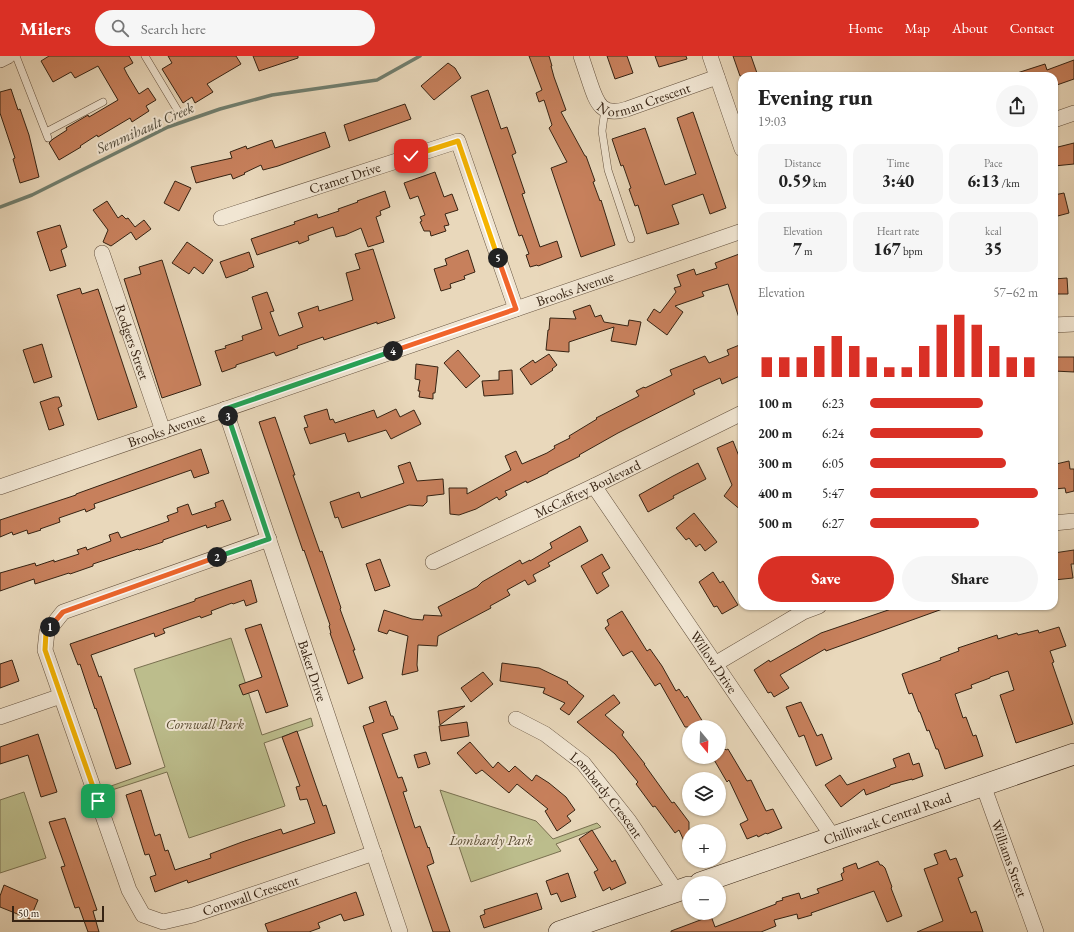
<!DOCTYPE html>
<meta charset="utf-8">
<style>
body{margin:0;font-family:"EB Garamond",serif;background:#f6f6f6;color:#222;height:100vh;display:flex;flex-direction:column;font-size:15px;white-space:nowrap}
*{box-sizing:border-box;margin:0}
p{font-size:13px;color:#767676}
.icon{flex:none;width:22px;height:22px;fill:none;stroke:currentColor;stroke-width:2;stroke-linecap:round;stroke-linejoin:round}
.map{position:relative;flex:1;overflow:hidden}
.sheet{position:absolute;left:738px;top:16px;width:320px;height:538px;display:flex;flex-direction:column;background:#fff;border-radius:12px;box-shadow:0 1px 3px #0004}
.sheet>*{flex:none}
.needle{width:26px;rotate:161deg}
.buttons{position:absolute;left:682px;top:664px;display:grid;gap:8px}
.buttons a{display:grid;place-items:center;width:44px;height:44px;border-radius:50%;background:#fff;box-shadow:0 1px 3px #0004;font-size:20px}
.scale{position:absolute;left:12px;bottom:10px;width:92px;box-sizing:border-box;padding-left:4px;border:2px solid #362313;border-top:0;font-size:11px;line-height:14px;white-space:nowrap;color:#362313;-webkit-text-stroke:3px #f1e6d3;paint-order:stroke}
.pin{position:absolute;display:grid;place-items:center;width:34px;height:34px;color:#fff;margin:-17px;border-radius:8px;box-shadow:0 2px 6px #0006}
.km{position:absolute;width:20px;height:20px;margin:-10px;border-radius:50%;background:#222;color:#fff;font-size:11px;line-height:20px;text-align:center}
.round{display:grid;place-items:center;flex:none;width:42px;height:42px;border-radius:21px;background:#f6f6f6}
.headline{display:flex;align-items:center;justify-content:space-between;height:68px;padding:0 20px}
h1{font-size:22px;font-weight:800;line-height:30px}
.figures{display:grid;grid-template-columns:repeat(3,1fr);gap:6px;height:68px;padding:4px 20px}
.figures div{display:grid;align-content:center;border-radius:10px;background:#f6f6f6;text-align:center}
.figures b{font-size:17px;font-weight:800}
.figures small{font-size:11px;font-weight:400}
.figures p{font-size:11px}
.chart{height:112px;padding:8px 20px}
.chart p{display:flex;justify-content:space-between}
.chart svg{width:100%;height:72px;margin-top:4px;stroke:#d93025;stroke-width:6}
.button{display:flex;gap:8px;margin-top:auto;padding:8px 20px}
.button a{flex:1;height:46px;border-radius:24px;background:#d93025;color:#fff;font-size:16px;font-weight:800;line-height:46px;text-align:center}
.button a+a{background:#f6f6f6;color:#222}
ul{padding:0 20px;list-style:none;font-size:13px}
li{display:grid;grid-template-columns:64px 48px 1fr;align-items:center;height:30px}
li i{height:10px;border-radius:5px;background:#d93025}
header{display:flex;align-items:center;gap:24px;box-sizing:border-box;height:56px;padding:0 20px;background:#d93025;color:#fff}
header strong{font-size:19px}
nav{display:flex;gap:22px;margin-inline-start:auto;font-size:14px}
.search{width:280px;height:36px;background:#f6f6f6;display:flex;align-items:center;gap:10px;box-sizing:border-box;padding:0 14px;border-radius:22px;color:#767676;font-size:15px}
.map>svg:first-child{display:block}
.green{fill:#bcbd8c;stroke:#797050}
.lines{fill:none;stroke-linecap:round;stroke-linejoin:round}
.stream{stroke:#717e6e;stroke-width:3.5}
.building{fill:#c7805c;stroke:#362313}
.lane-casing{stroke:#63503d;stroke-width:8}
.street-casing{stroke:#63503d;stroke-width:16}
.secondary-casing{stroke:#362313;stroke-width:22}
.lane{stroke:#f1e6d3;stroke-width:7}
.street{stroke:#f1e6d3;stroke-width:15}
.secondary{stroke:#f1e6d3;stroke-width:21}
.split-1-casing{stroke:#fff;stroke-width:8}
.split-2-casing{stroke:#fff;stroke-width:8}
.split-3-casing{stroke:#fff;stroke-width:8}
.split-4-casing{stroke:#fff;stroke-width:8}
.split-5-casing{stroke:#fff;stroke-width:8}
.split-6-casing{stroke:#fff;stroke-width:8}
.split-1{stroke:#f5b400;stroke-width:5}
.split-2{stroke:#f0652b;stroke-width:5}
.split-3{stroke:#22a559;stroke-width:5}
.split-4{stroke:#22a559;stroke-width:5}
.split-5{stroke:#f0652b;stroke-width:5}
.split-6{stroke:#f5b400;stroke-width:5}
.labels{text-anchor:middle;stroke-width:4;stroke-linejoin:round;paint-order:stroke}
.street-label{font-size:14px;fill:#362313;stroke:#f1e6d3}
.park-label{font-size:14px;font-style:italic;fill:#584a31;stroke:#f1e6d3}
.water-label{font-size:15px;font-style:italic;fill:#4f4939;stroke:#f1e6d3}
</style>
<header>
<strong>Milers</strong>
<div class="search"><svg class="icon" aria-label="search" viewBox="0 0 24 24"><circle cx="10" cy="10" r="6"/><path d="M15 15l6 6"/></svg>Search here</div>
<nav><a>Home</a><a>Map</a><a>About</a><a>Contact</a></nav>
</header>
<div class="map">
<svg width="1074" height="876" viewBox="0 0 1074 876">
<rect width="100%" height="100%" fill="#e9d8bb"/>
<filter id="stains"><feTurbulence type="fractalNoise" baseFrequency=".005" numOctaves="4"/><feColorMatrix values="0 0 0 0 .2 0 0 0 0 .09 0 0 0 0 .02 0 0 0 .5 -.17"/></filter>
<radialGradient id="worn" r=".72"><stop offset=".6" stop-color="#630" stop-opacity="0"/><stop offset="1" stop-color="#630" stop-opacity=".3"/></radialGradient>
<path class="green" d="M231,582L262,679L311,662L313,670L264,687L285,750L189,782L167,716L112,734L111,730L165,711L134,613Z
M440,734L536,765L553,783L597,767L601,771L556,788L561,795L471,826Z
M24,736L46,802L0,817V744Z"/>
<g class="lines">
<path class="stream" d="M0,151L32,139L168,71L220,53L272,39L377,24L420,0"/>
</g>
<path class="building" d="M49,0H129L133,7L124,12L127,18L139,38L148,32L156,44L146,50L149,55L132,66L130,62L98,81L97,79L80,90L81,91L59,104L49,87L53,83L67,74L66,72L88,59L89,61L118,44L98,10L75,22L71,16L53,26L41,5Z
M168,0H236L241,8L207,28L213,36L195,47L192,41L183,47L162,13L172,7Z
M253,0H298V2L259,15Z
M529,0H549L552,10H551L554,21L566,54L561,56L585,100H586L595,125L593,126L600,145L601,144L615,189L581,201L551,112L567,106L549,72L552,69L544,44L539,46L536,37L542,34Z
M607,0H627L633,17L615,23Z
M655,0H686L687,3L659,11Z
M733,0H751L758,20H740Z
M1074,4V23L1054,30V20H1014V18L1045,8L1047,14Z
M448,7L455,12L461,22L434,44L421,30Z
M11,33L18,54L20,53L29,79L39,121L20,127L13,103L15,102L0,57V36Z
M488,34L501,73L507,71L516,97L512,99L525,137L522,138L540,191L557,185L562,201L538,210L537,209L530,211L526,199L529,198L522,179L519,180L471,40Z
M405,48L411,63L349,85L344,69Z
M693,56L726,152L710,158L703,138L672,149L679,168L647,178L638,149L635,150L629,133L631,132L623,109L621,110L612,83L645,72L665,129L696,118L677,62Z
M325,76L330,91L278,110L263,114L261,109L244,117L245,118L233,123L231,118L196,127L191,111L232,102L230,96L246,90L247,93L272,84L275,92Z
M1074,87V108L1054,110V92Z
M435,116L444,141L452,138L458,154L445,158L449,169L444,170L446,175L431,180L430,175H424L420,166L422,165L420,161L425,159L418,140L410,143L404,127Z
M175,125L191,132L179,155L164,147Z
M385,135L390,151L380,155L381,159L376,161L384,186L368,191L361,172L345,179L336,181L333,171L308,180L309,184L299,188L298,185L257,199L251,183L295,168L294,166L317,158L318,162L339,155L338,153L358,146L357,145Z
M1064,137L1069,157L1054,161V139Z
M107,145L118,162L122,159L126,163L128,162L135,171L144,164L151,173L136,184L131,176L111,190L103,186L108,174L93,154Z
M60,169L67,191L61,194L66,210L50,215L37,176Z
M187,186L213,204L203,218L194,211L189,218L172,207Z
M373,193L395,262L377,268V266L324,284L323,281L297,290L298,292L276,300L274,296L236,309V311L222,316L215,295L226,292L225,290L243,284L242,280L262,273L252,241L267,236L274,255L270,256L279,280L303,271L298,257L318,250L319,255L353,244L346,217L360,213L355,198Z
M468,194L475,216L464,220L465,223L450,228L451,232L441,235L434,213L447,209L445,203Z
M249,196L254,211L248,213V214L226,222L220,206Z
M742,197V265H740L728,228L702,236L704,240L675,250L683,256L667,279L647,264L654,253L660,257L676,236L674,232L681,230L677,219L694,213L696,219L717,212L715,207Z
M162,204L201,329L162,342L124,223L141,218L139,211Z
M1067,222L1068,238H1054V223Z
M80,232L82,238L98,233L137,351L98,364L57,239Z
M590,249L595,261L601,259L604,266L628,270L629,264L641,266L636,289L611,285L614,271L569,286V296L546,294L548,274H549L550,262L576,263L573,255Z
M42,288L52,321L34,327L23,294Z
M742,288V319L722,328L720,322L693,334L695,338L618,377L579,399L580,400L548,416V417L527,427L526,425L508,434L505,435L507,439L499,444L497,441L476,453L459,459L450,458L449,432H467V438L511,414L505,400L516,395L522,408L547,397L555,392L554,390L570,382L569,380L597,363L596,362L639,340L636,335L644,331L645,332L672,319L670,314L705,300L709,307L729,299L727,294Z
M458,294L480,320L466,332L444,307Z
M549,298L557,309L552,313L553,314L531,329L520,313L533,304L535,307Z
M1054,301H1074V316L1054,315Z
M416,308L438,311L435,337H433V343L419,341L420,335H418L420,324L415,323Z
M512,314L513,338L484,340L482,325L499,324V315Z
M55,341H59L62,350L58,352L64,369L49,374L40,346Z
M327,353L330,364L333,363L335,367L374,354L377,362L396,353L400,361L414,354L421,368L391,383L386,374L348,386L345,377L310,388L304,372L308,371L304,360Z
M275,361L295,419H293L320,496L322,495L341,552L340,553L355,594H353L363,622L348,628L330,577H331L329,570L330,569L304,494L303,495L259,366Z
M733,385L742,408V455L724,440L732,429L717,392Z
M201,393L209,417L194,422L191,414L94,448L95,452L86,456L85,453L59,462L60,466L40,473L41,474L28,478L27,474L13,479L12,476L0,481V464L76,439V438Z
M1069,405L1070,413H1074V435L1066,437L1065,432L1054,433V415L1057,414L1056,408Z
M410,406L417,425L443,423L444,438L427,440V446L423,450L409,449L342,472L338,461L335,462L330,446L359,436L361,442L404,427L398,410Z
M698,407L706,423L673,440L674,442L648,456L639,439L673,420Z
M223,444L231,464L207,472L206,469L163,484V486L139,494L138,493L93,508V510L70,518L69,517L35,528L34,523L0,535V517L35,507L36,510L54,504V506L79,498L77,494L86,491L87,494L111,485L109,479L118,476L121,482L169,465L167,460L178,456L177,452L188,448L192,459L216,451L215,447Z
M694,457L717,486L705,495L700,488L696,491L689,482L686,484L676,472Z
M580,470L588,485L548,507L550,510L533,519L536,525L528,529L525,524L507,534L510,539L490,550L491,552L438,580L437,590L418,589L417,609L418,615L402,619L408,580L389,574L387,578L378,575L384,554L412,563L423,564L424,559L442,560L438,551L477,531L482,526L520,504L522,508L530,504V505L552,492L550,487Z
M1074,494V508H1071L1073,522L1054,524V497Z
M602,498L610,512L602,517L609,530L597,538L581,510Z
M380,503L390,530L375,535L366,508Z
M713,516L720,527L723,525L738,549L722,558L717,550L714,551L699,526Z
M251,524L257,546L246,550L244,544L233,548L232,547L211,555L212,558L201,562L200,560L163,573L165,577L155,581L154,577L91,599L99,621L101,620L131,708L116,713L96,652L95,653L80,608L78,609L76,604L70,588L163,556L195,545V543Z
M900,550H948V551L826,595L825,593L780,619L789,632L774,641L771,636L768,637L754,614L769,604L770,606L821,577Z
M622,555L647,595L650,593L662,610L676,635L679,633L685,642L687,640L706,671H685L660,627L655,630L632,595L623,600L605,572L609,569L607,564Z
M261,568L288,650L266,657L258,634L243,639L239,629L262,621L245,573Z
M1059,571L1066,590L1050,595L1054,606L1052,607L1073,668L1016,687L1000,639L1014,634L1008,615L990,621V622L971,629L972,632L955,638L963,662L966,661L973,680L976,679L983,700L945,713L938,693H936L929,674L927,675L920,656H919L912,637L909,638L902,618L941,604L940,602L959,595L958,592L997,579L998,583L1017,577L1018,579L1038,574L1039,577Z
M12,604L19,625L0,632V608Z
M502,607L539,612L568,626L567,627L584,640L569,659L560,653L565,647L543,637L545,632L500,625Z
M483,616L493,628L471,646L461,632Z
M613,639H614L620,647L605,659L624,676L622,679L645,708H644L672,747L674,746L689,766V796L679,774L675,777L655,750L653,751L636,728L638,726L615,698L577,666Z
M386,645L391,660H393L398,673L382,678L398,722L402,721L407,735L403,736L415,772L420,770L428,792L429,791L434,807L427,810L450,876H433L363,670L374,666L369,651Z
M801,646L817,680L822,678L832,703L816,710L804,679L799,681L786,651Z
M465,650L440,669L438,655Z
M467,666L469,680L441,685L439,670Z
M297,675L323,750L326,749L335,777L240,809L188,827L187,824L155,836L150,821L156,819L149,798L145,799L126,739L141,734L155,780L160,778L165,795L168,794L175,814L211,802L210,798L242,786L281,773L283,778L315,767L307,743L300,744L296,731L300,730L282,681Z
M38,678L57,736L41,741L28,699L0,708V691Z
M470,686L493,712L498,706L509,716L515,710L532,725L536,719L538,720L549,727L566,741L575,754L567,760L571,765L557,775L545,755L548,753L517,728L509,737L482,714L476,718L457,697Z
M725,693L726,694L728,693L747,725L751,724L766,755L773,753L782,772L767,778L766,777L758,781L757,779L747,783L740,768L748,764L729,724L727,726L713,702L719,701V698Z
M426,696L430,708L418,712L414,699Z
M909,697L913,709L919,707L923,720L912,724V723L890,729V730L866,739L864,733L841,751L825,729L840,719L847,729L896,711L893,703Z
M65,762L97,854L93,855L99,876H88L79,851L75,852L61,811L65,810L49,766Z
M592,774L612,806L615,804L626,827L611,834L610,831L603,835L594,816L598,814L579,783Z
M946,794L950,804L956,802L963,820L958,822L971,857L976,855L983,876H917L943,865L924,813L938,808L934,798Z
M878,805L880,809H882L885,812L892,831L891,832L902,860L887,866L874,835L811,857L812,859L798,863L797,858L774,864L776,870L761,876H671V875L711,860L715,871L776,848V846L783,844L782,842L799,837L801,843L819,837L817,833L843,824L841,818L844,816L843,812L856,807L858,813Z
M568,817L576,841L561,846L557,837L551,839L546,825Z
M4,829L38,844L30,863L0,851V840Z
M356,836L364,859L344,865L341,858L318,867L320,872L309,876H268L265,868Z
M537,837L542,853L484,872L480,860L485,858L484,854Z"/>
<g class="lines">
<g class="lane-casing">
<path id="lane" d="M16,0L48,82
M145,0L178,55
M605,53L602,75L608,114L631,183
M46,76L103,46"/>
</g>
<g class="street-casing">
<g id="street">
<path id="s1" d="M581,0C584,9 587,18 590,27C597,48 602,61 627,53L717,21"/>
<path d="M710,0L742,93"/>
<path d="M0,4L8,0"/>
<path d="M1054,64L1074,57"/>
<path id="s2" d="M221,162L458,85L516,253"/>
<path id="s3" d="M102,197L163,375"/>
<path d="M1054,269L1074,268"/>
<path id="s4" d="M225,353L400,876"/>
<path id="s5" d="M594,430L833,781"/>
<path id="s6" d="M0,431L742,175"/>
<path d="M1054,467L1074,465"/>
<path id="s7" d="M269,483L63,556L47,576L45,594L129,834L143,859L163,866L193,859L374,797"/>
<path id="s8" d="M433,506L594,430L742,357"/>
<path d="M715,608L803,556L819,550"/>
<path d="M0,661L61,640"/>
<path id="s9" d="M516,663L545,678L583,707L629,765L676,835"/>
<path id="s10" d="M983,729L1036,876"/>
</g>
</g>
<g class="secondary-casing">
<g id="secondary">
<path id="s11" d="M700,827L1074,698"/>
<path d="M559,876L689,831"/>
</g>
</g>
<use href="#lane" class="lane"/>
<use href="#street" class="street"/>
<use href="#secondary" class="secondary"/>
</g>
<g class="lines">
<g class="split-1-casing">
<path id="split-1" d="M50,571L46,576L45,594L98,745"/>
</g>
<g class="split-2-casing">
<path id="split-2" d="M50,571L63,556L217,501"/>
</g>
<g class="split-3-casing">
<path id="split-3" d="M217,501L269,483L228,360"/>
</g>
<g class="split-4-casing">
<path id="split-4" d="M228,360L225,353L393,295"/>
</g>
<g class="split-5-casing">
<path id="split-5" d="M393,295L516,253L498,202"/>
</g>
<g class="split-6-casing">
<path id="split-6" d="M411,100L458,85L498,202"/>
</g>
<use href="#split-1" class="split-1"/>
<use href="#split-2" class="split-2"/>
<use href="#split-3" class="split-3"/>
<use href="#split-4" class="split-4"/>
<use href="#split-5" class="split-5"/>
<use href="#split-6" class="split-6"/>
</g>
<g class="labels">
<g class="street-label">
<text dy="5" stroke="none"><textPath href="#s1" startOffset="100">Norman Crescent</textPath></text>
<text dy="5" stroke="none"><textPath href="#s2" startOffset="130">Cramer Drive</textPath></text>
<text dy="5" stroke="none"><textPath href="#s6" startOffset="608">Brooks Avenue</textPath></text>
<text dy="5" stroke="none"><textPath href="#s3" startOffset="94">Rodgers Street</textPath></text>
<text dy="5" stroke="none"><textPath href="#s6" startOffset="176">Brooks Avenue</textPath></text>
<text dy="5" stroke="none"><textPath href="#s8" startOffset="171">McCaffrey Boulevard</textPath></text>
<text dy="5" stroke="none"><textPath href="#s5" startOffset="213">Willow Drive</textPath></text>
<text dy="5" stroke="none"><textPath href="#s4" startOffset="276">Baker Drive</textPath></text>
<text dy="5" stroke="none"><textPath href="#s9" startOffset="120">Lombardy Crescent</textPath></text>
<text dy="5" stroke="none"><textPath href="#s11" startOffset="198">Chilliwack Central Road</textPath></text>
<text dy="5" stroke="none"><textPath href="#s10" startOffset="78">Williams Street</textPath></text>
<text dy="5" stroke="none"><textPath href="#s7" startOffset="658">Cornwall Crescent</textPath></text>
</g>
<g class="park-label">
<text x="205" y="673">Cornwall Park</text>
<text x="491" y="789">Lombardy Park</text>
</g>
<g class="water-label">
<text transform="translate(145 72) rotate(-24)" y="5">Semmihault Creek</text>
</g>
</g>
<rect width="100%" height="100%" filter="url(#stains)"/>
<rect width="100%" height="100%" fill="url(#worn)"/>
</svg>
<div class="buttons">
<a><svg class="needle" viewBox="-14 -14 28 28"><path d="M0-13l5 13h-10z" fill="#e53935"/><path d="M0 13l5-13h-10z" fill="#767676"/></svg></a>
<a><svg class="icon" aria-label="layers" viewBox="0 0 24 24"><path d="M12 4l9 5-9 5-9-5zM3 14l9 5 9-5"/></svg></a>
<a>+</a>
<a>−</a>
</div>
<div class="scale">50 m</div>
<div class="pin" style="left:98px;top:745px;background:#1e9e55"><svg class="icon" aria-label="arrive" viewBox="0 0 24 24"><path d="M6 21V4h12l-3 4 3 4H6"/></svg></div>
<div class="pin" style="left:411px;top:100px;background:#d93025"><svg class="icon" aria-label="check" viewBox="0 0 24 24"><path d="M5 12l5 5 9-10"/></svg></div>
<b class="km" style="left:50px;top:571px">1</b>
<b class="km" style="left:217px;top:501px">2</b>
<b class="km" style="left:228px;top:360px">3</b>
<b class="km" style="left:393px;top:295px">4</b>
<b class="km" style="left:498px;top:202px">5</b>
<section class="sheet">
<div class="headline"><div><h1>Evening run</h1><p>19:03</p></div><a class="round"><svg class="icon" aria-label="share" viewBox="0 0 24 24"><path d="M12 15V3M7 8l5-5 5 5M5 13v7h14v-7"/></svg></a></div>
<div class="figures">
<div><p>Distance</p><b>0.59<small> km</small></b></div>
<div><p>Time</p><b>3:40</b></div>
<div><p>Pace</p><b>6:13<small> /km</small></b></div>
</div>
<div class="figures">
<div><p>Elevation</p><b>7<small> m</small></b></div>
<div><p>Heart rate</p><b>167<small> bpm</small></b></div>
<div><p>kcal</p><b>35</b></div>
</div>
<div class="chart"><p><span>Elevation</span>57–62 m</p>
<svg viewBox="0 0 160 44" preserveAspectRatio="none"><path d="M5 44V32M15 44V32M25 44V32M35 44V25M45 44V19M55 44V25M65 44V32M75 44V38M85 44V38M95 44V25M105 44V12M115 44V6M125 44V12M135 44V25M145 44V32M155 44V32"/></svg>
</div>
<ul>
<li><b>100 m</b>6:23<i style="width:67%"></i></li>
<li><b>200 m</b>6:24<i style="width:67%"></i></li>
<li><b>300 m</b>6:05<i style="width:81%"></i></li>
<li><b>400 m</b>5:47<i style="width:100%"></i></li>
<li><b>500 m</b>6:27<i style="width:65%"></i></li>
</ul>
<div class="button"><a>Save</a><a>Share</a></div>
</section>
</div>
